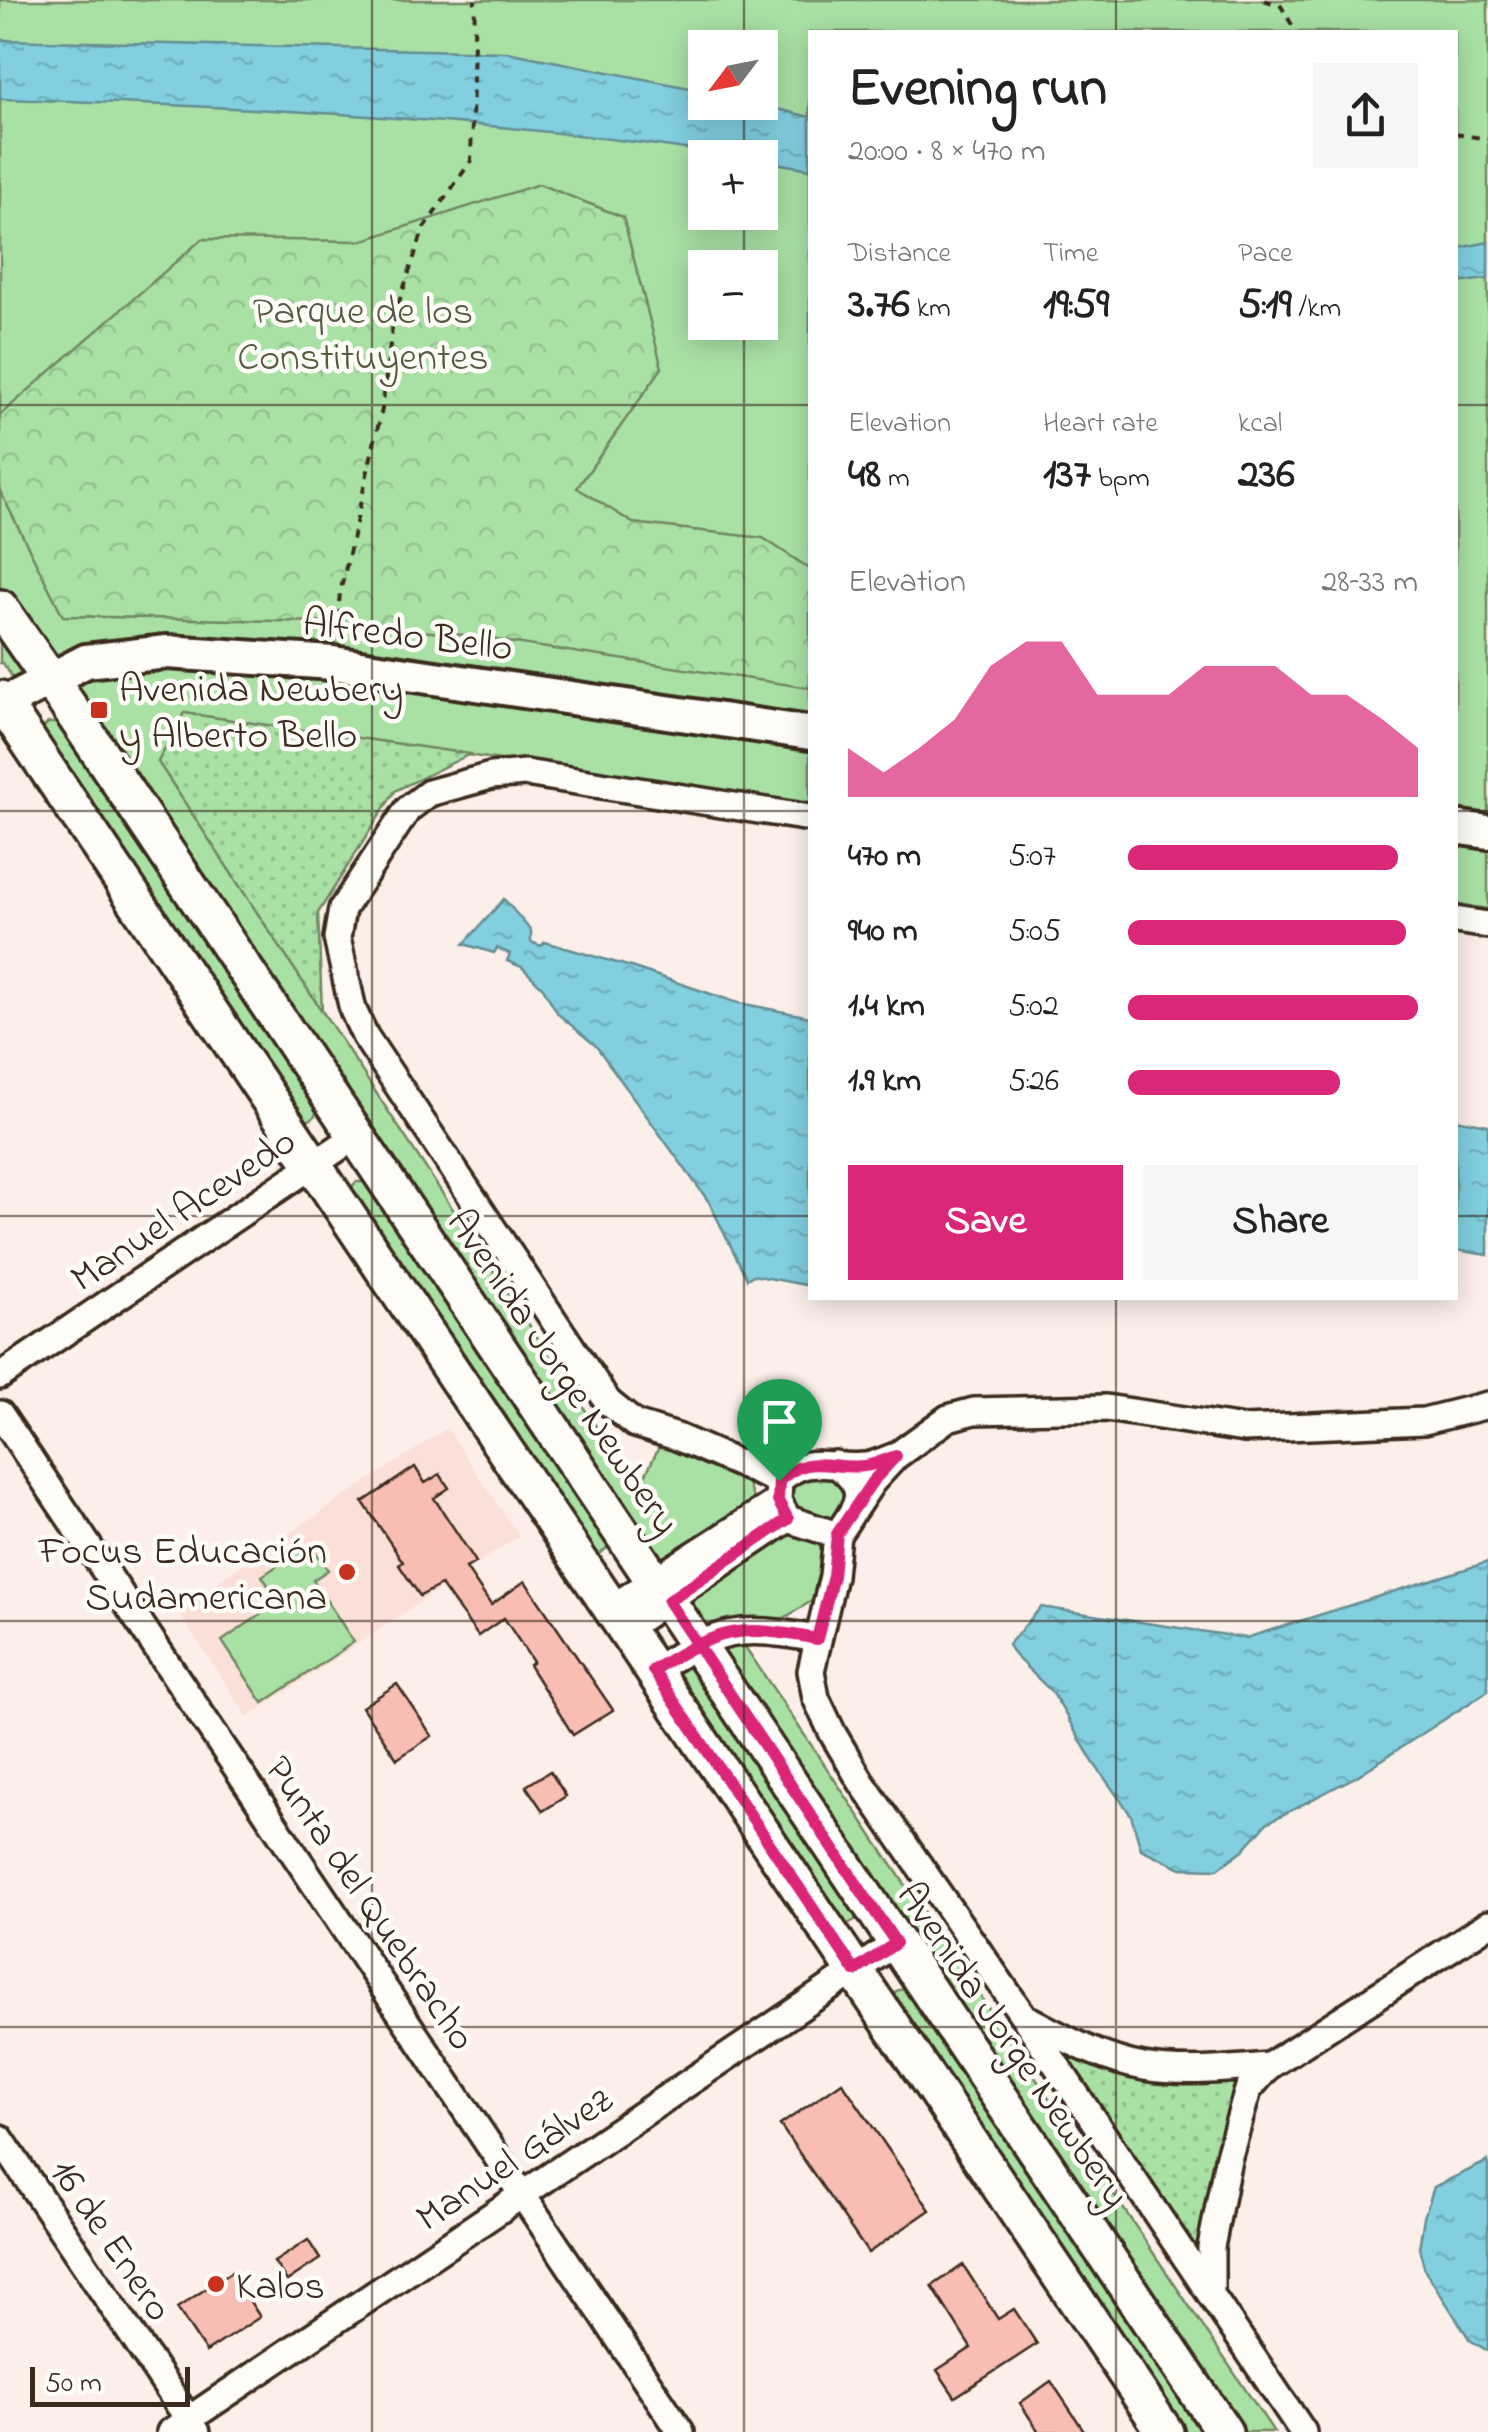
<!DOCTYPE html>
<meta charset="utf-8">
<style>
body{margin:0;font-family:"Indie Flower",sans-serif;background:#f6f6f6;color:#222;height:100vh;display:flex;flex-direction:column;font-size:38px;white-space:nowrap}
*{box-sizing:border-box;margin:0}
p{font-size:32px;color:#767676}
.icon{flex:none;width:55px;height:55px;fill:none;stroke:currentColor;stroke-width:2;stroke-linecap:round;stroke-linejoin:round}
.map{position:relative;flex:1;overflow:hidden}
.side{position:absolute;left:808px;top:30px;width:650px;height:1270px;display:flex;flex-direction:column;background:#fff;border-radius:0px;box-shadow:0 5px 25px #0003}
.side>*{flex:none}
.needle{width:65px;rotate:238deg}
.fabs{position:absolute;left:688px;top:30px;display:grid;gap:20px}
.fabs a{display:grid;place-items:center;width:90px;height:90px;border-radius:0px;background:#fff;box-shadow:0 5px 25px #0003;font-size:50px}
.scale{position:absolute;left:30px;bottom:25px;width:160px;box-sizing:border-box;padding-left:10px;border:5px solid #3b2a1e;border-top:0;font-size:28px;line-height:35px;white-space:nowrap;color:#3b2a1e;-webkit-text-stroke:8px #fdfcf7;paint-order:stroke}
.pin{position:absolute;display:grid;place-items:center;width:85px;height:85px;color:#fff;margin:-102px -42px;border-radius:50% 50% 50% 0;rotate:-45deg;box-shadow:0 0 10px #0007}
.pin .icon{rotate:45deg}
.round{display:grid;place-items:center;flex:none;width:105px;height:105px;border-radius:0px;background:#f6f6f6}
.summary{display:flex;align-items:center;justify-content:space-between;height:170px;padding:0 40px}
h1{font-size:55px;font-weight:700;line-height:75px}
.stats{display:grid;grid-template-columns:repeat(3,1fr);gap:15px;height:170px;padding:10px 40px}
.stats div{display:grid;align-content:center}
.stats b{font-size:42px;font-weight:700}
.stats small{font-size:28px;font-weight:400}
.stats p{font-size:28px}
.chart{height:280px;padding:20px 40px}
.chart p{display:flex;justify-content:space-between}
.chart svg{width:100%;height:180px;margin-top:10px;fill:#db2777;opacity:.7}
.primary-button{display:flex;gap:20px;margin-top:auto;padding:20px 40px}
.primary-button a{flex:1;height:115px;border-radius:0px;background:#db2777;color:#fff;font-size:40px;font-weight:700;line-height:115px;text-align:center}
.primary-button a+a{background:#f6f6f6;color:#222}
ul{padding:0 40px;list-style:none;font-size:32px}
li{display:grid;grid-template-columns:160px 120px 1fr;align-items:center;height:75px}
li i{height:25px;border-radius:12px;background:#db2777}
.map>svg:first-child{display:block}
.built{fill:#fbe0d9}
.green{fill:#a9e1a5;stroke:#728662;stroke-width:2.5;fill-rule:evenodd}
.forest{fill:url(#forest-crowns);stroke:#728662;stroke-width:2.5}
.park{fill:url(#park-dots);stroke:#728662;stroke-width:2.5}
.water{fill:url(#water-ripples);stroke:#658d92;stroke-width:2.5}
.building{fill:#f8bdb3;stroke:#3b2a1e;stroke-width:2.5}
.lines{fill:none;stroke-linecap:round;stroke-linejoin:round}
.minor-casing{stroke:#3b2a1e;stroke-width:32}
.tertiary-casing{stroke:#3b2a1e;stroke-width:40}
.secondary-casing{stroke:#3b2a1e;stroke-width:42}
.path{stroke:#3b2a1e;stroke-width:4;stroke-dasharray:8 8;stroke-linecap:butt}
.minor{stroke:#fdfcf7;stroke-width:25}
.tertiary{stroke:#fdfcf7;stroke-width:32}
.secondary{stroke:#fdfcf7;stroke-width:35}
.route-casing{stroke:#fff;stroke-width:20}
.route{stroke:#db2777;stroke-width:12}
.grid{fill:none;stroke:#3b2a1e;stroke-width:2.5;stroke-opacity:0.55}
.poi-dot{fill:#c8321e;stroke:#fdfcf7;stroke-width:4}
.labels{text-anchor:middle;stroke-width:9;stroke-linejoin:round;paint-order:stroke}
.park-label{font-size:40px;fill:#565840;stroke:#fdfcf7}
.street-label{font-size:40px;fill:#3b2a1e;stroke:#fdfcf7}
.poi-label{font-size:40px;fill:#3b2a1e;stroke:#fdfcf7;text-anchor:start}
</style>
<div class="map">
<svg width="1488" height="2432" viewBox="0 0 1488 2432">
<defs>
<pattern id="forest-crowns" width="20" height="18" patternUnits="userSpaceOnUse" patternTransform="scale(2.5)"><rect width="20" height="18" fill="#a9e1a5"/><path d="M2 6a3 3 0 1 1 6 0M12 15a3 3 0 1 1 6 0" fill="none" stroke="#92c18e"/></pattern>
<pattern id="park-dots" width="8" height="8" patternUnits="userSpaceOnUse" patternTransform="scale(2.5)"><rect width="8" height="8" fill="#a9e1a5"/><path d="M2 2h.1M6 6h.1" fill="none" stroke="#92c18e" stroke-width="1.8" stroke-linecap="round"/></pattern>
<pattern id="water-ripples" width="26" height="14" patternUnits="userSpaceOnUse" patternTransform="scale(2.5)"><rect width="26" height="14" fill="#81cfdf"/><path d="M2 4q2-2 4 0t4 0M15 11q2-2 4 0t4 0" fill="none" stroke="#70b2bf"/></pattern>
</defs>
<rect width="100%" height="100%" fill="#fcefe9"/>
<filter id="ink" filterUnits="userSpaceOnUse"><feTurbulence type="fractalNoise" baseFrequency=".01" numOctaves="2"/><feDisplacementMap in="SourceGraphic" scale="20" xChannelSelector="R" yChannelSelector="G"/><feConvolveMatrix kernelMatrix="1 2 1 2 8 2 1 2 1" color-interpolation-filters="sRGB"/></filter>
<g filter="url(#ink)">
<path class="built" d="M447,1428L519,1536L248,1717L176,1609Z"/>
<path class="green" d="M0,0H1488V909L1455,904V32H810V806L184,713L158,762L638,1490L658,1449L670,1445L745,1475L754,1501L752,1508C772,1518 826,1536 825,1561C824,1573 818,1587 815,1599L784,1618L729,1623L1274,2432H1224L50,679L22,692L3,663H0ZM705,48H760V102H705ZM705,158H760V212H705ZM705,268H760V322H705Z
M48,723H57L64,728L317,1103L318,1111L313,1118L305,1122L41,730Z
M356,1182H364L369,1186L608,1540V1547L599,1555L590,1554L350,1189Z
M790,1471L854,1478L837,1535L805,1527L779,1481Z
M310,1544L328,1570L313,1580L354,1642L263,1703L222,1641L279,1602L262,1576Z
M685,1652L857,1911L855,1920L846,1925L836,1923L666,1666Z
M903,1989L912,1993L1205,2432H1178L892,1998L896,1991Z"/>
<path class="forest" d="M539,184L623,217L662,368L577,488L633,523L763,538L810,569V688L463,635L324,622L63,616L0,491V415L202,239L361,241Z"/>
<path class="park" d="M184,713L470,754L395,791L318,913L322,1011L158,762Z
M1065,2050L1226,2077L1239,2088L1199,2243L1186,2246L1062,2066Z"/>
<path class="water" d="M0,40L507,52L705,91V102L753,103L810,117V169C546,121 271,107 0,99Z
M1488,242V279L1455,283V249Z
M504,899L531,931V942L541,946L545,942L631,967L735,1002L810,1017V1286L753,1275L747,1279L709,1202L596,1046L558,1014L543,988L522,967L507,961L510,954L497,948L494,953L464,944Z
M1455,1119L1488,1125V1255L1455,1250Z
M1488,1562V1691L1357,1776L1267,1823L1243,1850L1218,1869L1181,1868L1141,1849L1131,1815L1093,1762L1053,1693L1015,1656L1008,1645L1041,1607L1246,1638Z
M1488,2161V2351L1470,2340L1425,2270L1419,2248L1424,2217L1434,2187Z"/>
<path class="building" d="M415,1467L425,1483L440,1474L449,1488L434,1498L476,1562L466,1568L491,1605L525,1581L613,1710L573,1735L529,1665L533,1662L504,1618L478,1636L441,1585L420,1596L399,1565L403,1562L363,1502Z
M397,1684L432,1736L397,1759L362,1707Z
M550,1771L566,1796L543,1811L526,1786Z
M842,2082L930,2210L868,2253L780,2125Z
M308,2240L320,2259L287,2281L274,2262Z
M963,2265L998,2319L1014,2309L1037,2344L955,2397L937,2370L971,2348L932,2286Z
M231,2272L260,2317L206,2352L177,2308Z
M1051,2381L1085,2432H1039L1020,2403Z"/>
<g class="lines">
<g class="minor-casing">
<path id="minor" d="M1455,920L1488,925
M0,1376L356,1136
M0,1414L681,2432
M896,1456L948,1418L974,1411L1106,1408L1244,1429L1424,1421L1488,1405
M835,1464C870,1490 859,1503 837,1535L788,1519L778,1501L779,1481C809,1452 830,1470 865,1466C875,1465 886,1459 896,1456L872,1482L854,1509
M779,1481L677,1437L635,1424L608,1402L365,1036L353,1010L337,938L342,909L408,809L429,793L491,776L525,773L810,818
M837,1535L833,1576L811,1671L816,1698L833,1734L862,1783L1024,2017L1303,2432
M611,1608L778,1501
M625,1629L788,1519
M653,1671C721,1628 738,1625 817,1639
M1030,2020C1066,2039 1103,2060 1144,2067C1184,2074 1229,2069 1269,2066
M0,2138L197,2432
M1211,2294V2247L1228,2159L1248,2090L1269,2066L1488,1924
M170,2432L896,1943"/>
</g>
<g class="tertiary-casing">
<path id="tertiary" d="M3,704L86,661L167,652L333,663L810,733
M1455,827L1488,832"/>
</g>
<g class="secondary-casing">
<path id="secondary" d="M0,608L65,701L1224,2432
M0,699L1165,2432"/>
</g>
<path class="path" d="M1264,0L1281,6L1296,32
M1455,134L1488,139
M336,634L340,593L382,409L393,320L424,228L471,161L475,0"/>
<use href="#minor" class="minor"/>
<use href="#tertiary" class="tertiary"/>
<use href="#secondary" class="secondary"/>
</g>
</g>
<g class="lines" filter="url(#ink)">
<g class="route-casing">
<path id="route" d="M779,1481L778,1501L788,1519L668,1601C744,1715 820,1829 896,1943L855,1971L653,1670C721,1628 738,1624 817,1639L833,1576L837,1534L872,1482L896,1456C886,1459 875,1465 864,1466C830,1470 809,1452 779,1481"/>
</g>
<use href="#route" class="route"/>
</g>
<path class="grid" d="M372,0V2432M744,0V48M1116,0V32M744,102V158M744,212V268M744,322V2432M0,405H810M1455,405H1488M0,811H810M1455,811H1488M0,1216H810M1455,1216H1488M1116,1298V2432M0,1621H1488M0,2027H1488"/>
<g class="poi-dot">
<rect x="89" y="700" width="20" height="20" rx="5"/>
<circle cx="347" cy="1572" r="10"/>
<circle cx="216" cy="2284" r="10"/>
</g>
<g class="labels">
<g class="park-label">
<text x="363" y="323">Parque de los<tspan x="363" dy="46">Constituyentes</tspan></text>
</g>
<g class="street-label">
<text transform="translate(408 633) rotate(7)" y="14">Alfredo Bello</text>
<text transform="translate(182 1208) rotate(-34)" y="14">Manuel Acevedo</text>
<text transform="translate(565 1371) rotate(56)" y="14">Avenida Jorge Newbery</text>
<text transform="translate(372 1902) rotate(56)" y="14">Punta del Quebracho</text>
<text transform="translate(1015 2044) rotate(56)" y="14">Avenida Jorge Newbery</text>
<text transform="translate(513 2157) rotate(-34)" y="14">Manuel Gálvez</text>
<text transform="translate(113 2239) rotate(56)" y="14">16 de Enero</text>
</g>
<g class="poi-label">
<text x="119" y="701">Avenida Newbery<tspan x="119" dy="46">y Alberto Bello</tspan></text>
<text x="327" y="1563" text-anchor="end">Focus Educación<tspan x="327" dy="46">Sudamericana</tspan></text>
<text x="236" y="2298">Kalos</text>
</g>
</g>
</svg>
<div class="fabs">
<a><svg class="needle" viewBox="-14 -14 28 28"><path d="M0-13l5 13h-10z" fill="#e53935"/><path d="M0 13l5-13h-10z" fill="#767676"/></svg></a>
<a>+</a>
<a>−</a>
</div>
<div class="scale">50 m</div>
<div class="pin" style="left:779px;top:1481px;background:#1e9e55"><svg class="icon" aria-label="arrive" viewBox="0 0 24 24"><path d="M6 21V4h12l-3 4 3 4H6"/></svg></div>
<section class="side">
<div class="summary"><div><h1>Evening run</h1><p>20:00 · 8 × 470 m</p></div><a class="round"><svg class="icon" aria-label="share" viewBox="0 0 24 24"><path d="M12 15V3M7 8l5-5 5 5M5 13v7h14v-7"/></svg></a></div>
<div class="stats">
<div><p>Distance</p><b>3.76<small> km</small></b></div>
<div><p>Time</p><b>19:59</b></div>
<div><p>Pace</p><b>5:19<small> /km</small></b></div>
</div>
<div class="stats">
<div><p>Elevation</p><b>48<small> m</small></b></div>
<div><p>Heart rate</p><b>137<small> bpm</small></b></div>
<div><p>kcal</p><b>236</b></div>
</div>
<div class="chart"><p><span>Elevation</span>28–33 m</p>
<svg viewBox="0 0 160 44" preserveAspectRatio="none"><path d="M0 44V32L10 38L20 32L30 25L40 12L50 6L60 6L70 19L80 19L90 19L100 12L110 12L120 12L130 19L140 19L150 25L160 32V44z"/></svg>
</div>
<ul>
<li><b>470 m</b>5:07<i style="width:93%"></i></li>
<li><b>940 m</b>5:05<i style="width:96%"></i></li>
<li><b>1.4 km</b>5:02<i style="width:100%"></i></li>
<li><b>1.9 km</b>5:26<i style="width:73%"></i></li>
</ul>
<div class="primary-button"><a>Save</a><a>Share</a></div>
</section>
</div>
